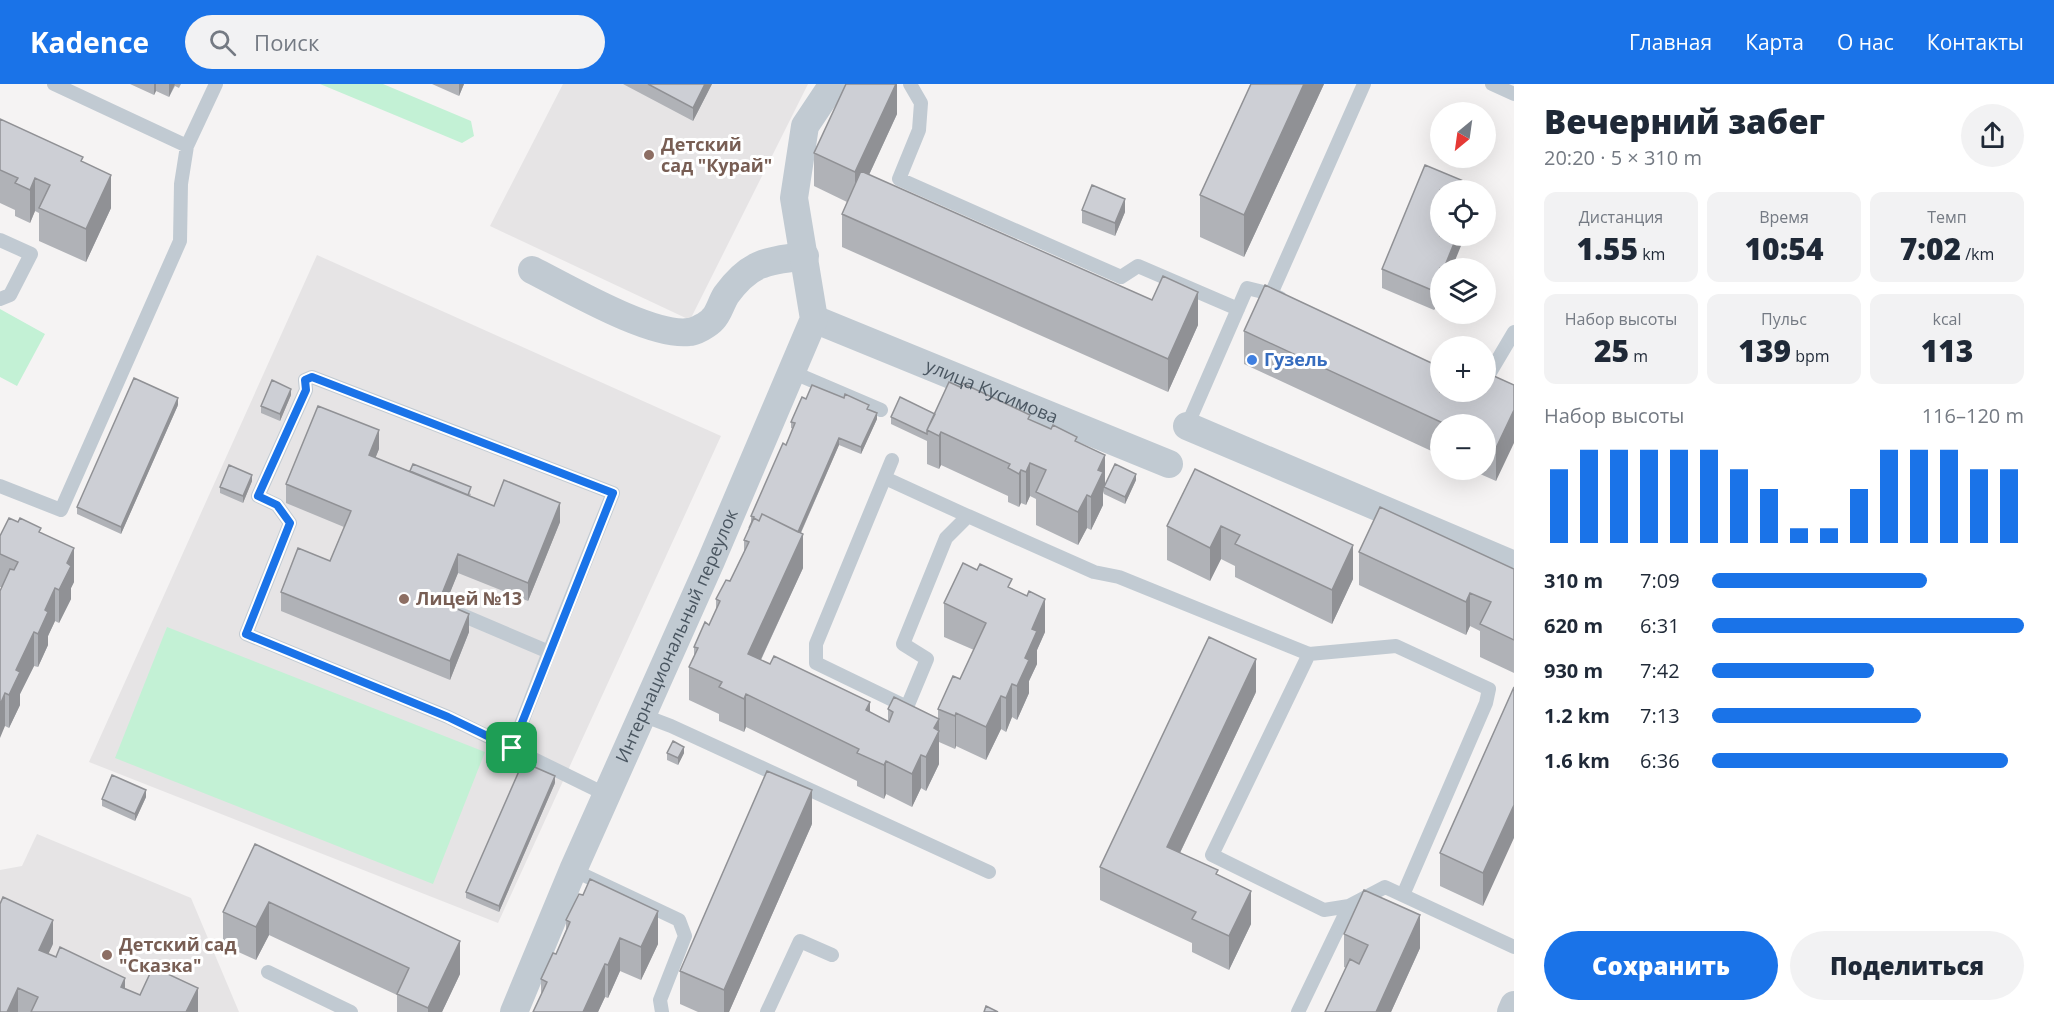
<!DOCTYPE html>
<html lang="ru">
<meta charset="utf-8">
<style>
body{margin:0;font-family:"Open Sans",sans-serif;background:#f2f2f3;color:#1f2937;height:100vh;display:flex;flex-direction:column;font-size:22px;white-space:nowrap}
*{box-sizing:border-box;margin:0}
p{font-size:20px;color:#747a83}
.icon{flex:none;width:33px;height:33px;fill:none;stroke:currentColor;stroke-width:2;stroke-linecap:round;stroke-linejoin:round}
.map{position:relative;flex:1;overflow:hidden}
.drawer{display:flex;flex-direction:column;background:#fff;width:540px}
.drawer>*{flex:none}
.needle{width:39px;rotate:209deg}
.tools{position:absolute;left:1430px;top:18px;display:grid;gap:12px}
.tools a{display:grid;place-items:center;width:66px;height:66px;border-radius:50%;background:#fff;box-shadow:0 6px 24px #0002;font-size:30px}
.pin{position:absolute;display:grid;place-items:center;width:51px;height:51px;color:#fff;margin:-26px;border-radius:12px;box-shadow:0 3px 9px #0006}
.round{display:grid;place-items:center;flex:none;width:63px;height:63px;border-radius:32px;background:#f2f2f3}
.headline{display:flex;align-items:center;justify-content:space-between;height:102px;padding:0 30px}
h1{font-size:33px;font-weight:800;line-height:45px}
.figures{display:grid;grid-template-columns:repeat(3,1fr);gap:9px;height:102px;padding:6px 30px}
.figures div{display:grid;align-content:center;border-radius:12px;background:#f2f2f3;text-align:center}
.figures b{font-size:30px;font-weight:800}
.figures small{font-size:16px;font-weight:400}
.figures p{font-size:16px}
.chart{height:168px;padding:12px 30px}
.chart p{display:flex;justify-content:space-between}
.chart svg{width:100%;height:108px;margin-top:6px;stroke:#1a73e8;stroke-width:6}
.button{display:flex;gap:12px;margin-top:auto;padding:12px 30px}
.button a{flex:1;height:69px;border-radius:36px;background:#1a73e8;color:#fff;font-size:24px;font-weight:800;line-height:69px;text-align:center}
.button a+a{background:#f2f2f3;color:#1f2937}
ul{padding:0 30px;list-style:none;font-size:20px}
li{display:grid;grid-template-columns:96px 72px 1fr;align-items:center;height:45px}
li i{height:15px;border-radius:8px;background:#1a73e8}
header{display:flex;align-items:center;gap:36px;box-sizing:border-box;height:84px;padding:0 30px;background:#1a73e8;color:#fff}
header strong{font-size:28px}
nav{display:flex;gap:33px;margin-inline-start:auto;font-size:21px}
.search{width:420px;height:54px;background:#f2f2f3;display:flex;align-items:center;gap:15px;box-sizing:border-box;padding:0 21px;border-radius:33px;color:#747a83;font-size:22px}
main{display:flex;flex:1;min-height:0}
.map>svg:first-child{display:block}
.education{fill:#e6e4e5}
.green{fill:#c3f1d5}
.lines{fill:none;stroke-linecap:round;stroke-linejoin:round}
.lane{stroke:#c1cad2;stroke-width:14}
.street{stroke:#c1cad2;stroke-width:28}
.wall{fill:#b0b2b7}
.shaded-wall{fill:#909195}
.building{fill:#cdcfd5;stroke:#909195;stroke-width:1.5}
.route-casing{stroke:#fff;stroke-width:12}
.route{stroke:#1a73e8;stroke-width:8}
.education-dot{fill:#8d6e63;stroke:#fff;stroke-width:2}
.shop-dot{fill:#3f7fe0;stroke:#fff;stroke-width:2}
.labels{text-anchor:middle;stroke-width:6;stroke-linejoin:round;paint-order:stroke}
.education-label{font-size:18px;font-weight:bold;fill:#785e54;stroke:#fff;text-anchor:start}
.shop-label{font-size:18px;font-weight:bold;fill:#366cbe;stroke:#fff;text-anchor:start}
.street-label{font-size:18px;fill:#4a5661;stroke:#fff}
</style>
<header>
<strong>Kadence</strong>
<div class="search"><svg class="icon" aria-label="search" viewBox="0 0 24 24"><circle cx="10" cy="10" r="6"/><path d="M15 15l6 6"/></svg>Поиск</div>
<nav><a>Главная</a><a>Карта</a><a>О нас</a><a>Контакты</a></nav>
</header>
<main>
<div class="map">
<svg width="1514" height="928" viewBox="0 0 1514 928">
<rect width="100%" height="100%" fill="#f5f3f3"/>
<path class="education" d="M563,0H808L690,236L490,142Z
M317,171L721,352L498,839L89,678Z
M37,750L191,814L239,928H0V786L22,782Z"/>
<path class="green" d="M320,0H383L471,37L474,52L462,59Z
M0,225L45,250L17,302L0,293Z
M167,543L485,668L433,800L115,674Z"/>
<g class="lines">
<path class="lane" d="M54,0L187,62L216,0
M910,0L921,19L919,46L899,95L1121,193L1138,182L1238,225
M1492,0L1514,10
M0,156L31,170L10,211L0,215
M1280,214L1271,210L1364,0
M792,288L881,326
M1485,297L1514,248
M1187,342L1247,204L1271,210
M892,376L816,560V579L907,623L927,575L903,560L946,454L968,432L1094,488L1119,493L1309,570
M885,394L968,432
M0,402L61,426L180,157L181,100L187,62
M462,531L549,568L613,409L312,293L305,296L306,306L258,412L277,421L290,439L246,550L448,633L607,711
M642,631L671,642L989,788
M512,664L549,568
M573,786L679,836L685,852L660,916L662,928
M1349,822L1324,826L1212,771L1309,570L1396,562L1489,605L1486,619L1403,811
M268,888L351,928
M767,928L800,857L832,871
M1298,928L1349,822L1385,803L1514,863"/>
<g class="street">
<path d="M532,186C568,204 651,253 689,248C695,248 709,240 713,235C719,229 721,219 726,211C750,178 766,177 805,172"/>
<path id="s1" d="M814,235L1169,380"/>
<path d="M1187,342L1514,481"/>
<path id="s2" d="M514,928L573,786L711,477L814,235L794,114L805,42L833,0"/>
<path d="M1511,928L1514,921"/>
</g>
</g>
<path class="wall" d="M130,0H181L179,4L175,2L169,13L156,7L154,11Z
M432,0H464L459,12Z
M623,0H712L693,37Z
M897,0V30L869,91L1198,241L1168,308L842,163V130L847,118L814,102V69Z
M1251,0H1324L1244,173L1200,153V111Z
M0,35L83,78L111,124L86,178L39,157V129L35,127L30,139L15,132V126L0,119Z
M1478,106L1440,184V212L1434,226L1382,204V185Z
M1082,126L1125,128L1115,152L1082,139Z
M1244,247L1440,308H1485L1514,301L1496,397L1471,386H1485V340H1440V371L1244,280Z
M291,311L280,337L261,329V322Z
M806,315L869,326L877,335L861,370L839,361L801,449L803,484L761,576L888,637V625L938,634V625L960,595L974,566L944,553V519L1012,504L1045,548L1037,566V580L1029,597V609L1017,636L1012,633L1006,648L1001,645L986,676L956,662L955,665L939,658V680L926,707L921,704L912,723L886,710L884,715L857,702V697L746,643L744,648L719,637V630L689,616V583L694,573V563L709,541L716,526V515L730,497L744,468V456L752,439L751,438V432L793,345L791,344V338Z
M178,321L121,450L77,430V423Z
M935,330L1030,336L1077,358L1105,401L1136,396L1125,420L1104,410V407L1103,410V421L1091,446L1087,444L1078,461L1036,441V415L1030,412L1026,421L1021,419L1019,423L1008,418V412L941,381L939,385L927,380V357L891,340V333Z
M379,365L375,374L471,410L470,412L494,422L560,438L528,517L458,489L445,520L469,548L450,596L281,527V508L330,477L344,443L286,419V400Z
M1195,385L1353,495L1332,540L1235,493V482L1221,475L1210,497L1167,476V442Z
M252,397L243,419L220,409V403Z
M41,449L74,498L71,504V515L59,539L55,537L48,552V561L38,583L34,582L20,610V621L9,644L5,642L2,503H0V452Z
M1359,468L1514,485V589L1480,573V547L1470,542L1466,551L1359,501Z
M1514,603L1483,822L1440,802V769Z
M1256,608L1180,769L1218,791L1251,840L1229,886L1192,868V859L1100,816V783Z
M667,669H684L678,681L667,676Z
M555,699L499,828L466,814V808Z
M146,713L135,737L102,722V715Z
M812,740L729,928H698L680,920V887Z
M255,760L460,890L442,928H397V911L269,851L256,876L223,861V828Z
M566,836L658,860L641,896L620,887L608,914L605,913L598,928H533L541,911V895L556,870L566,846Z
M1344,850L1420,864L1391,928H1325L1346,884L1344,883Z
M53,860L48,870L140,911L198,928H0Z"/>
<path class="shaded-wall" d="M154,0H156V7L154,11Z
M169,0H175L169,13Z
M459,0H464L459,12Z
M705,0H712L693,37V24Z
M896,0H897V30L855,121V88Z
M1304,0H1324L1244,173V131Z
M111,91V124L86,178V145Z
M35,94V127L30,139V106Z
M1125,115V128L1115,152V139Z
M1457,152H1465L1452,184H1444Z
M1440,194V212L1434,226V207Z
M1198,208V241L1168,308V275Z
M291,305V311L280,337V330Z
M178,314V321L121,450V443Z
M1514,326V359L1496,397V364Z
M877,329V335L861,370V363Z
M379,346V365L369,390V371Z
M941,348V381L939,385V352Z
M839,354V361L790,473V466Z
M1105,371V404L1104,403L1103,410V421L1091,446V413L1098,386Z
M1030,379V412L1026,421V388Z
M1021,386V419L1019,423V390Z
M1136,390V396L1125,420V413Z
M252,391V397L243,419V412Z
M1087,411V444L1078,461V428Z
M560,419V438L528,517V499Z
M1221,442V475L1210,497V464Z
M803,450V484L748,603V570Z
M1353,461V495L1332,540V506Z
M74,464V498L71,504V515L59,539V506L67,479Z
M458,470V489L439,536V517Z
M55,504V537L48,552V561L38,583V550L45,526Z
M1470,509V542L1466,551V518Z
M1045,515V548L1037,566V580L1029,597V609L1017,636V602L1032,545Z
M469,530V548L450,596V577Z
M34,548V582L20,610V621L9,644V611L16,586Z
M1256,575V608L1167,796V763Z
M1012,600V633L1006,648V614Z
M5,609V642L0,654V621Z
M746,610V643L744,648V615Z
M1001,612V645L986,676V643Z
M870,618V651L866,626Z
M956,629V662L955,665V632Z
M939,635V680L926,707V673L934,644Z
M684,663V669L678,681V674Z
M921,671V704L912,723V690Z
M886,677V710L884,715V681Z
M555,692V699L499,828V822Z
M146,706V713L135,737V730Z
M812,706V740L729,928H724V906Z
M1514,721V754L1483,822V789Z
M1251,807V840L1229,886V852Z
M269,818V851L256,876V843Z
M658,827V860L641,896V863Z
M1420,831V864L1391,928H1376Z
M53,836V860L39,890V866Z
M620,854V887L608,914V881Z
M460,857V890L442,928H428V924Z
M605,880V913L598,928H583Z
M125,894V918L121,903Z
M18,904V928H7Z
M198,904V928H186Z"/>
<path class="building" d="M648,0H705L693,24Z
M846,0H896L855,88L814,69Z
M1251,0H1304L1244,131L1200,111Z
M0,35L83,73L81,77L111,91L86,145L39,124L50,101L35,94L30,106L15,99L18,94L0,86Z
M1425,81L1478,103L1476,106H1440V152H1457L1444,184H1440V194L1434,207L1382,185Z
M861,87L1152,216L1163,192L1198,208L1168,275L842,130Z
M1092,101L1125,115L1115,139L1082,126Z
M1265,201L1440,283V308H1485V288L1514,301V326L1496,364L1485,359V340H1445L1244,247Z
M134,294L178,314L121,443L77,423Z
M272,296L291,305L280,330L261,322Z
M949,298L960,303L962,299L1030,331L1028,335L1051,345L1053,341L1077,353L1075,357L1105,371L1098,386L1103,388L1091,413L1087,411L1078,428L1036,408L1046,386L1030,379L1026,388L1021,386L1019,390L1008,384L1010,380L941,348L939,352L927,346Z
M812,301L844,314L845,310L869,321L867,325L877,329L861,363L839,354L798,448L762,430L759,437L754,434L749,444L754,433L751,432L783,359L786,361L795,339L791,338L802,313L806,315Z
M900,313L935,330L927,346V350L891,333Z
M318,322L379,346L369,371L494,422L504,396L560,419L528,499L458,470L439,517L469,530L450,577L281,508L298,464L330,477L351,427L286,400Z
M413,380L471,403L468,411L410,387Z
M1115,380L1136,390L1125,413L1104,403Z
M229,381L252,391L243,412L220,403Z
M1195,385L1353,461L1332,506L1235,460L1240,451L1221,442L1210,464L1167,442Z
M1380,423L1514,485V556L1480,540L1491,518L1470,509L1466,518L1359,468Z
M762,430L803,450L748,570L770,580L774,572L870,618L866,626L889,638L893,628L888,625L894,613L939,635L934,644L939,647L926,673L921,671L912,690L886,677L884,681L857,669L859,665L746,610L744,615L719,603L722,598L689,583L698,564L694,563L705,538L709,541L720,517L716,515L726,496L730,497L749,458L744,456L754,434L759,437Z
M9,434L18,438L20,434L41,444L39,448L74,464L67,479L71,482L59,506L55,504L45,526L48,528L38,550L34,548L16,586L20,588L9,611L5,609L0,621V507L10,485L14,486L18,478L0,470V452Z
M963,479L977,486L980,480L1012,495L1008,503L1027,512L1029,507L1045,515L1032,545L1037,547L1025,574L1029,576L1017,602L1012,600L1006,614L1001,612L986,643L956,629L955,632L938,625L953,592L960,595L986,539L944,519Z
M1209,553L1256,575L1167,763L1218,786L1216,790L1251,807L1229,852L1192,835L1196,828L1100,783Z
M1514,603V721L1483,789L1440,769Z
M673,657L684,663L678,674L667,669Z
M523,678L555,692L499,822L466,808Z
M767,687L812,706L724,906L680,887Z
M112,691L146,706L135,730L102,715Z
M255,760L460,857L428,924L397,910L409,884L269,818L256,843L223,828Z
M590,795L658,827L641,863L620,854L608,881L605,880L583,928H533L547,898L541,895L553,869L556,870L570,838L566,836L579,810L583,811Z
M1364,806L1420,831L1376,928H1325L1350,875L1359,880L1368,861L1344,850Z
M3,813L53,836L39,866L56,873L60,863L125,894L121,903L140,911L153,883L198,904L186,928H31L38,913L18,904L7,928H0V820Z
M986,922L998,928H984Z"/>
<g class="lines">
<g class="route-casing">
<path id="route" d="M312,293L613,409L512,664L448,633L246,550L290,439L277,421L258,412L306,306L305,296Z"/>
</g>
<use href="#route" class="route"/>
</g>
<g class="education-dot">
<circle cx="649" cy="71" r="6"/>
<circle cx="404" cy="515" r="6"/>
<circle cx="107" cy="871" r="6"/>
</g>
<circle class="shop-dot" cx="1252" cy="276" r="6"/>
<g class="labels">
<g class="education-label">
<text x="661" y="67">Детский<tspan x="661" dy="21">сад "Курай"</tspan></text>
<text x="416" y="521">Лицей №13</text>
<text x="119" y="867">Детский сад<tspan x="119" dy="21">"Сказка"</tspan></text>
</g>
<g class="shop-label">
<text x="1264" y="282">Гузель</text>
</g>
<g class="street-label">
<text dy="6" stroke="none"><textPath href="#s1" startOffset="192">улица Кусимова</textPath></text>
<text dy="6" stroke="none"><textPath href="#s2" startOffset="410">Интернациональный переулок</textPath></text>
</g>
</g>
</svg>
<div class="tools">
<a><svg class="needle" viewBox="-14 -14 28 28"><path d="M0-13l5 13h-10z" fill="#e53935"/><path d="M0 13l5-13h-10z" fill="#747a83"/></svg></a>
<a><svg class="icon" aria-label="locate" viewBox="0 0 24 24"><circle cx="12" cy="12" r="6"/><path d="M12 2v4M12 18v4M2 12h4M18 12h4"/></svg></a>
<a><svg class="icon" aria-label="layers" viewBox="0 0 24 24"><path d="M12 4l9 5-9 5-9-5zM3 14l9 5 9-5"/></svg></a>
<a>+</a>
<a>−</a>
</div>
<div class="pin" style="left:512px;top:664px;background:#1e9e55"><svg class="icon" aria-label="arrive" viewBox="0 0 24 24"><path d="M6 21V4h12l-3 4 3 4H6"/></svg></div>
</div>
<section class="drawer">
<div class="headline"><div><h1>Вечерний забег</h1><p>20:20 · 5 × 310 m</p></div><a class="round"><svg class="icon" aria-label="share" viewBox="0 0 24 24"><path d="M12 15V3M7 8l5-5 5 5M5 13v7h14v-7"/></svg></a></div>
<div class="figures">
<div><p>Дистанция</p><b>1.55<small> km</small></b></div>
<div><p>Время</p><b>10:54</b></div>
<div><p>Темп</p><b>7:02<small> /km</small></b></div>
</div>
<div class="figures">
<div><p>Набор высоты</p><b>25<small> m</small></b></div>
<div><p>Пульс</p><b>139<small> bpm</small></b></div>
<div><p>kcal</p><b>113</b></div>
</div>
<div class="chart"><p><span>Набор высоты</span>116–120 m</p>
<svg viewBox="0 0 160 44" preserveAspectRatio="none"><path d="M5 44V14M15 44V6M25 44V6M35 44V6M45 44V6M55 44V6M65 44V14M75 44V22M85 44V38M95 44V38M105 44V22M115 44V6M125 44V6M135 44V6M145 44V14M155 44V14"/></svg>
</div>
<ul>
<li><b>310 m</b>7:09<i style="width:69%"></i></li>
<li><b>620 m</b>6:31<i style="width:100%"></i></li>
<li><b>930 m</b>7:42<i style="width:52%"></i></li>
<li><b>1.2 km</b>7:13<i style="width:67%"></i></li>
<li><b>1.6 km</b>6:36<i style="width:95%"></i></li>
</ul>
<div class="button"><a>Сохранить</a><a>Поделиться</a></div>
</section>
</main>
